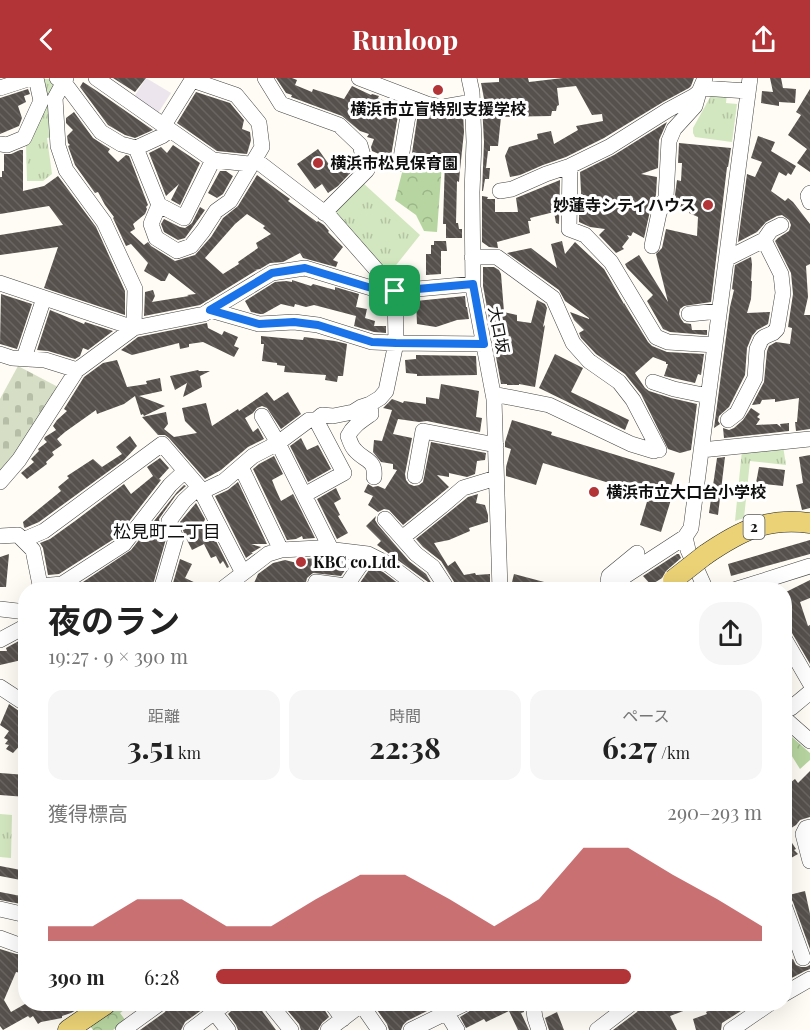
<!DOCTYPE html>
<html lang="ja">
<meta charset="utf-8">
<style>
body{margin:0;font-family:"Playfair Display","Noto Sans JP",serif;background:#f6f6f6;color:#222;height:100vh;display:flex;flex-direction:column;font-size:22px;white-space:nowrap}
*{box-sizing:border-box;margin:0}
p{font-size:20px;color:#767676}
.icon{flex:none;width:33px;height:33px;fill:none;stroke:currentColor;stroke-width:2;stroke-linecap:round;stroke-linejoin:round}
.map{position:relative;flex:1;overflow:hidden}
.drawer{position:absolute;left:18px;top:504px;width:774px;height:429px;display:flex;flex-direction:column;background:#fff;border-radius:24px;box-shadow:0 6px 24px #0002}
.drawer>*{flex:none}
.pin{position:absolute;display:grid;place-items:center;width:51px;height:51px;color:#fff;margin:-26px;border-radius:12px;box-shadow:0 3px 9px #0006}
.round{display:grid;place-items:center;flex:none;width:63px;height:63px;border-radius:24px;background:#f6f6f6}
.summary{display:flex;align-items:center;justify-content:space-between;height:102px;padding:0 30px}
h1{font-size:33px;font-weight:700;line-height:45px}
.stats{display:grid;grid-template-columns:repeat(3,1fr);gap:9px;height:102px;padding:6px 30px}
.stats div{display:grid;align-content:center;border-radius:15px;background:#f6f6f6;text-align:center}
.stats b{font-size:30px;font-weight:700}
.stats small{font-size:16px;font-weight:400}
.stats p{font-size:16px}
.chart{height:168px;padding:12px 30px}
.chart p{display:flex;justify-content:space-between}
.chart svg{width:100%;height:108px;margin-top:6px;fill:#b33437;opacity:.7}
ul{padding:0 30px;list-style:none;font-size:20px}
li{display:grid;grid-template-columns:96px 72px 1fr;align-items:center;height:45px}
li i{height:15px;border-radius:8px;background:#b33437}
header{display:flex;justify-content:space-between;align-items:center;height:78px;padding:0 30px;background:#b33437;color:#fff;font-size:27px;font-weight:700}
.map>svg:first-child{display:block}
.industrial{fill:#ece5ed}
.grass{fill:url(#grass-tufts)}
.forest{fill:url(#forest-crowns)}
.cemetery{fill:url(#cemetery-stones)}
.building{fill:url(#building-back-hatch);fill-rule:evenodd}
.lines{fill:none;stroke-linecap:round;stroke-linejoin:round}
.minor-casing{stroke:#434343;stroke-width:16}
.major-casing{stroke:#212121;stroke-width:21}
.minor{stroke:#fff;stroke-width:15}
.major{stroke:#ebd276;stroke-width:20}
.major-bridge-casing{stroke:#212121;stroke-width:21;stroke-linecap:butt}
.major-bridge{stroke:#ebd276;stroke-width:20}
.route-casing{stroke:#fff;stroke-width:12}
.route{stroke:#1a73e8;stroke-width:8}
.poi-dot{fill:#b33437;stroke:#fff;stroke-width:2}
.labels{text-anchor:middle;stroke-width:6;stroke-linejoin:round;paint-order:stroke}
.shield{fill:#fff;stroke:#585858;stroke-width:1.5}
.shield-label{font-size:15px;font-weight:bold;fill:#101010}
.poi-label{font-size:16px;font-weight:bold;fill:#101010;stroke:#fff;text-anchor:start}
.street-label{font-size:16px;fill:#101010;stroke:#fff}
.neighbourhood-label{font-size:18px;fill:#101010;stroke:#fff}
</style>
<header><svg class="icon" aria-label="back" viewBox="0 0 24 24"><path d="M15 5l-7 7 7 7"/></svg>Runloop<svg class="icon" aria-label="share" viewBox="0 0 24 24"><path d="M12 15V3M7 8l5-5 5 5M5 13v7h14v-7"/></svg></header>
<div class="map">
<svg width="810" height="952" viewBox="0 0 810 952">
<defs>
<pattern id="grass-tufts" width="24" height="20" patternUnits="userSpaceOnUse" patternTransform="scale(1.5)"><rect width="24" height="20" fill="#d2e6bf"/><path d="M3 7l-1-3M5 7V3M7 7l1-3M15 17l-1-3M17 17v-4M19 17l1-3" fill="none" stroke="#b3c4a3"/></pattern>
<pattern id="forest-crowns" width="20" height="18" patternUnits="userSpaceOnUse" patternTransform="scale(1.5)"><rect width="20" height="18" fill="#b7d5a0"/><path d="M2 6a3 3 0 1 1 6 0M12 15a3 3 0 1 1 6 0" fill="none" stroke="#9cb689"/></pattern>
<pattern id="cemetery-stones" width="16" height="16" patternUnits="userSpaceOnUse" patternTransform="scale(1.5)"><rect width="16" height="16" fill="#d6dfc5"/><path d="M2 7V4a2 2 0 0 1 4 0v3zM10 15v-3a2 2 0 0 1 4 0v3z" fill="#b7bea8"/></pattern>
<pattern id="building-back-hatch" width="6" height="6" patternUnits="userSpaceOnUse" patternTransform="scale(1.5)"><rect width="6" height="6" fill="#57514d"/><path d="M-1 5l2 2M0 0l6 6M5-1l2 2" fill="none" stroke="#6a6562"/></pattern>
</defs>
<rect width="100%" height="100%" fill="#fefcf4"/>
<path class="industrial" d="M146,0L171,15L158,35L134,19Z"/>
<path class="grass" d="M42,1H51L55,3L52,59L47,60L52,96L43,103H27L26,65L31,64L44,26Z
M713,14H727L726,25L737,26L732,64L695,59L693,55V50Z
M363,105L420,157L389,196L332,136Z
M783,368L786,387L750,383L744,440L735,443L742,372Z
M0,736L12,737L11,780L0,779Z"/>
<path class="forest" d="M406,79L442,85L437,154L424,153L416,137L395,122Z
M784,652L810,675V682L800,691L785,667Z
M121,926H132L120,935L126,943L113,952H93L90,948Z"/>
<path class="cemetery" d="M18,288L58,309L0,400V321Z"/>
<path class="building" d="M113,0H146L135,14Z
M276,0H292L297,2L295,7L312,14L313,11L344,21L352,8L371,17L372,16L379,18L378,20L393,27L394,24L400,26L390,84L391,89L389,94L376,89L375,85L379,76L372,73L371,69L374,61L367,59L369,56L360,53L342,38L291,19L292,17L286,15Z
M499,0H528L529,4L563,0H694L691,8L689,10L663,24L604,60L566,79L543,87L520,97L510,99L505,78L509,69L538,61L537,56L551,53L554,66L578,52L576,48L603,43L602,36L592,37L576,8L557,10L559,27L557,28L556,33H552L551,38L501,39L498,68H490V73H488L486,90H490L489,101H485L483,113H482L484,64L482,26H485L481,5L499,4Z
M770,0H781L783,10L796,11L795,25L779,24V28L761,25L762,13L773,14Z
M83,4L97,13L153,52L135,60L125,57L108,47L80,9Z
M28,11L30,16L24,18L26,24L18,28L22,40L19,48L0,56V20Z
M810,11V94L797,85L807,71L788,57L801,37L796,34Z
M196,14L230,25L244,42L242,51L250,54L251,62L247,76L217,73L177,45Z
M74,34L93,60L110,71L108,74L118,84L126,77L129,78L148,127L146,129L147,131L145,136L133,146L135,151L130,154L144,167L148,164L151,168L175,183L195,177L211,159L223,140L238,128L257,97L290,121L288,123L317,144L318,143L324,147L329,153L328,154L343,169L333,182L338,184L336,189L303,180L300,175L283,184L270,185L260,191L255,192H257L200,227L144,238L145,214L153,212L155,218L152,224L189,218L187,217L196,216L169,195L165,203H161L144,193L148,185L131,166L126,168L113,140L114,139L105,127L98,114L95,115L75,87L68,68L70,67L68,65L67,58L73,52L66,45V40ZM247,136L265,148L263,150L271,156L256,165L258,170L238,184L239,186L223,196L205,180L235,146Z
M418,35L426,36L425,38L433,37L442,39L463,35L464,54L460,92L459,104L457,103L456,145H458L459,151H462V160H446V146H443L445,82L412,75Z
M667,44L659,62L658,90L641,96L657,99L656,117L650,133L644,160L633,154L631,158L627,157L629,160L622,169L624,171L616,175L599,157L605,151L590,149L579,144V133H582L580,94L614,77Z
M758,58L775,64L771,73L796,88L791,97L788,95L786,98L779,94L771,113L785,123L788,120L793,124L810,146V186L806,188L808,219L804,237H810V351L796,353L795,344H797L799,320L775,324V321L762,322L760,326L752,327L764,304L767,273L769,268L776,264L790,266L792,250L788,249L793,216L791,195L775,163L778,160L789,153L791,147L789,142L782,137L777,138L766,144L757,154L738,164L747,96L755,99L762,84L751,80Z
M679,65L731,70L728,89H727L711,224L684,228L680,231L679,236L681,241L684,245L691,246L692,252H707V257L670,254L663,251L647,223L653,217L627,190L625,186L639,177L668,224L656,176L662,170L666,151L697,158L698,139L689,135L690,133L679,132L681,125L674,124L677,102L681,103L682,85H678Z
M173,67L200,85L180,127L171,122L179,106L166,118L149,75L161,69L167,75Z
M318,71L333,92L350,81L355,90L338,108L328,115L322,106L315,111L297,86Z
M20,72H23V113L44,108L58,98L96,149L125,213V237L44,210L58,169L0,177V157L63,147L49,128L0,136V99H2V93H4V76H11Z
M220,93H226L233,98L223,116L217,120L208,115Z
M560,102L559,146L556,145L554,134L530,140L531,143H528L530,155L497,164L498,170L489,169L482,164V118L488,119L487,121H495V134H518L516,120Z
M200,129L205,132L185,160L178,162L164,154L161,146L164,141L180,149L185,150L192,145Z
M434,163H446L447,173H441V196L426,197V176H431V167H434Z
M562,163L565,176L575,164L604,191L624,226V225L648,264L652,268L667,274L704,276L701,297L698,296L695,305L664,298L668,286H666V284L653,279L635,295L645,310L649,313L671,320L697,326L691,372L680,375L668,371L641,316L625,296L596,276L581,260L579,255L584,252L574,242L570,234L589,241V240L565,223L559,212L507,175L531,170L557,190L551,166Z
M751,179L752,186L751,203H752L751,221L747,235L770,234L768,246L757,252L752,258L747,270L745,297L729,329L719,338L718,343L720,346L714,350L730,229L734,212L732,211L735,187Z
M483,189H494L499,192L501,196L504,234L517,237V243L531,245L537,222L545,226L547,230L543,249L545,247L535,309L519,306V307H507V306H501L483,208Z
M292,202L311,208L313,206L335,212V209L359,216L356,229L367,231L365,240L375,243L374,248H386V255L374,254L354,248L356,238L314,227L306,229L295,226L294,229L281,226L263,236H260L251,234L245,223L275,204L286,203L292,204Z
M1,216L32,226L17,271L0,266Z
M465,218L466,229H467L469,241L457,242L436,249L417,246L416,223Z
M50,232L84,246L85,244L113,253L88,272L83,270L80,278L75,281L48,273L37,272Z
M207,245L208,250L222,257L224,253L238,259L234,268L239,270L234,279L203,264L189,266V269L180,271L179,265L132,277L121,272L138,259Z
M261,258L303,262L304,259L335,263L347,266L343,298H338L337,304L325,302L326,297L284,294L285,288L277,287V285L262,283L264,266H261Z
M555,276L583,290L571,314L629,342L625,352L539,310Z
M416,277L476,278L477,297L417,298V296L406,295L405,282L416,281Z
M117,282L127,309L147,306L146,303L160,300L162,313L139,318L165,328L144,338L143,336L141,337L135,318L124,326L97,336L96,332L65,354L57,361L62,367L52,374L54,377L46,384L47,386L27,401L21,395L34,384L31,381L39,373L38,371L47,364L44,361L45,359L56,352L53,348L57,342L67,333L64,331L84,299L103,285Z
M198,292L199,293H210L200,298L202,309L183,319L187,305L175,312L170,298Z
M441,306L479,313L476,339L482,340L480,354L427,343L419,344L398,341L393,356L412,360L405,396L406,402L409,406L414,408L419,407L423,404L431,364L486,375L485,382L477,383L475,396L467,399L449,395V399L437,397L449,409L403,447L389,432L384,431L378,434L368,427L373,418L364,414L368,406L373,409L378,408L385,411L397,392L393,391V386L381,384L373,374L374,362L382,363L392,332L383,330L392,321L403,325L404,323L426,326V319L439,321Z
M267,314L274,323L288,314L301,336L281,351L267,330L262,328L257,330L253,335L245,340L253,354L258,350L264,361L248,369L221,392L205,401L169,360L165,357H158L142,339L166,334L168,346L164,351L174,359L197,355L185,343L182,330L206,325L212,348L238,331L239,333Z
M751,330L760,336L757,339L760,341L756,347L777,346L781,349L780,346L789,345V353L724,360L723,350L729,352L734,350L743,342Z
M512,342L552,354L551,357L675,395L670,411L674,412L661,454L640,447L649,417L543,385L536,407L506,398V389L511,371L505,369V364Z
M130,358L137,368L124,382L39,444L25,450L24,449L23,444L61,413L58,409L69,400L67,398L93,381L102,389L122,376L116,369Z
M301,360L307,372L318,367L331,391L308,404L290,368Z
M810,377V430L802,432L796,407L803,405L799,379Z
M274,378L283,396L272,402L276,412L281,423L293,416L315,460L303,461L302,458L296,461L287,462L253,391L259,386Z
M725,379L718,437L709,435L717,380Z
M160,380L169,390L159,401L161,402L117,459L59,496L48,497L43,470L40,465L50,461L75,443L124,406L131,416L153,398L147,389Z
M759,389L785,392L783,408L756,405Z
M238,404L267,466H251L261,469L251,475H253L246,480L215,418L228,412Z
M184,407L186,408L176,417L159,441L160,447L166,461L152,510L142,507L140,512H71L131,472L177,414Z
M336,410L341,421L334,425L340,437L338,438L348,455L337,461L317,421Z
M478,416L476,425L485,427L488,437V444L469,450L470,453L449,462L434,465L448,488L455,483L464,497L475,495L476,497L490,496V512H458L456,507L441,483L423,469L416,461L468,419Z
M196,425L205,441L204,444L214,461H215L229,489L227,490L223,483L220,486L216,478L211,480L204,466L192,472L185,458L180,444Z
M376,438L375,442L378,447L409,483L426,496L432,506L431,508L428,504L377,467L381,463L366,448Z
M810,462V476L731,498L728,486Z
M9,476L6,509H0V479Z
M677,476H679L681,480L666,493L662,500L651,507L643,498Z
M318,480L350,484V485L341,498L313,495L307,500L304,512H251L258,496L273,485L285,482L297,485L295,483L301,485V481Z
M180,481L192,486L185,500L211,512H171Z
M371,489L383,494L399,506L395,512H355Z
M514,496L563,509L562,512H510Z
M810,502V520L800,524L808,548L810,547V586L792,555L789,552L784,550V515Z
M26,559V581L0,587V573H7L6,570Z
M9,626L26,638V661L13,675L6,671L9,667L5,666L8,662L4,660L9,653L0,647Z
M784,691L791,704L795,701L798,705L810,693V739L800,742L796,747L785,754L796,771L794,772L798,776L784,784Z
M0,695L26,697V719L0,717Z
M0,788L26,793V803L0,798Z
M805,813L810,836V871L793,824L789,817Z
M0,814L26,819V827L0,822Z
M0,871L16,876L26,877V896L16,894L4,922L11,934L25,926H76L78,931L71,935L62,938V940L41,944L38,946L33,938L30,940L28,938L3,952L0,948Z
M793,881L796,887L801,889H806L810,887V891L805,893L784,904V885Z
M171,926H210L185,944L181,952H140L165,934L168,928Z
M235,926H257L276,952H238L236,947L228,936L234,930Z
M282,926H293L297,930L303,926H322L324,931L329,939L322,945L318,952H301L299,946Z
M379,926H395L398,930L406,926H441L407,943L403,947L401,952H389L387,946L375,929Z
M481,926H524V934L521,935L529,952H518L509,933L486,944L484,941L466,950L460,939Z
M644,926H683L686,932L670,938L677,952H613L637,934L640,928Z
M705,926H752L722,945L721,952H696L693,941L707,936L706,934L708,933Z
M557,934L564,952H549L545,940Z"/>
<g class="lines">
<g class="minor-casing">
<path id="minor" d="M57,0L63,3L101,54L121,66L136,70L162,58L170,52
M96,0L213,82L249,86L257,83L330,139L395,213L396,265L386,313L380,320L370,326L361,329L353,334L333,338L322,337L316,342
M265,0L281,26L339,47L360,67L367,92L324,135
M359,0L427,26L443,29L472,24
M469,0L472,14L474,64L472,114L473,209L494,321L500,512
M0,10L31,0
M701,10L748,13
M0,66L7,67L24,60L41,23L36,0
M136,70L159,127L151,146L156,160L177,173L191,168L203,153L216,133L230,123L262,69L259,45L236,17L192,2L164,47
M400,86L411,20
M570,88L569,151L585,157L611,184L656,259L668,264L715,267
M500,113L512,111L546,96L570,88L609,69L668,32L694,18L699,14
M810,115L808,118L810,124
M159,127L184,140L213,82
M652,168L659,135L666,119L669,63L674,51L695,28L699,14L705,0
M472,179H497L553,220L573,265L589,283L619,304L633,322L659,372
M726,181L764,162L771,152L781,147
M0,205L134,250L204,236L272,195L305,190L378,212L395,213L473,206
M210,232L259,246L294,244L318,247L372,264L396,265L484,266
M689,236L719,233
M0,276L12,280L45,282L77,292L134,250L135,211L104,144L66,92L58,68L55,20L66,0
M24,280L44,220
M653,304L674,311L708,318
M493,316L549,327L631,366L654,373
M370,326L371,336C361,343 353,348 348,358C350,363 351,368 355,372C364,383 376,381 374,399
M262,338L278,365L331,471
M728,342L737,335L755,300L757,271L761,262L764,259L773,255L777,251L783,215L781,196L764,162
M701,372L810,361
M241,389L281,472
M415,398L423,353L496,367
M0,404L19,382L77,292
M201,414L224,403L253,378L278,365L309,342H316L344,395L304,417
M385,441L416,476L433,489L448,512
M0,458L18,457L33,472L41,512
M685,459L688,472L706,512
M402,460L442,428L463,410L496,400
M23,462L44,453L162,366L199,409L243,495
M608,503L609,498L637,475
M40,508L62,506L124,466L170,407L185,393
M161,512L176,460L169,443L184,423L199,409
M221,512L268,476L281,472L318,470L368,476L388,486L422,512
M313,512L316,504L346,508L368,476
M609,512L616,504L685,459L691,450L750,0
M734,512L810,488
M0,531L26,534
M784,560L810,605
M0,562L26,548
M0,609L26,626
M791,630L809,615
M784,640L810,663
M810,749L806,750L803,756L810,783
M784,827L803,880
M0,831L26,837
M0,860L19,867H26
M784,916L810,901
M270,926L291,952
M332,926L343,941
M361,926L379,952
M533,926L535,940L539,952
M214,934L228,952
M446,934L457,952
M123,952L159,926
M191,952L225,926
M328,952L362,926
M411,952L464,926
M597,952L631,926
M731,952L769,926"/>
</g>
<g class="major-casing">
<path id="major" d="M705,477C740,453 767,439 810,445
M68,952L106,926"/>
</g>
<use href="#minor" class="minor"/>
<use href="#major" class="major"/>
<g class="major-bridge-casing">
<path id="major-bridge" d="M673,502L705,477"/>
</g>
<use href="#major-bridge" class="major-bridge"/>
</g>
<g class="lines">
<g class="route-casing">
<path id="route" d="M305,190L378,212L395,213L473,206L484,266L396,265L372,264L318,247L294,244L259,246L210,232L272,195Z"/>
</g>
<use href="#route" class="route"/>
</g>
<g class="poi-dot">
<circle cx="438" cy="12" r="6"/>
<circle cx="318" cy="85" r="6"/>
<circle cx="708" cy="127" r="6"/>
<circle cx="594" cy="414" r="6"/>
<circle cx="301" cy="484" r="6"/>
</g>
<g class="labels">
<rect class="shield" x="743.5" y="437" width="21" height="24" rx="4.5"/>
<g class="shield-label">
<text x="754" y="454">2</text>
</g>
<g class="poi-label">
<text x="438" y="37" text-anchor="middle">横浜市立盲特別支援学校</text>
<text x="330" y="91">横浜市松見保育園</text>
<text x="696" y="133" text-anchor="end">妙蓮寺シティハウス</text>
<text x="606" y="420">横浜市立大口台小学校</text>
<text x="313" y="490">KBC co.Ltd.</text>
</g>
<g class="street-label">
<text transform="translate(499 252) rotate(79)" y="6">大口坂</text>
</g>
<g class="neighbourhood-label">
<text x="167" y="460">松見町二丁目</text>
</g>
</g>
</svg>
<div class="pin" style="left:395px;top:213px;background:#1e9e55"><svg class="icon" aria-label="arrive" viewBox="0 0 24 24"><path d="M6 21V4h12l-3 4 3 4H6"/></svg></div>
<section class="drawer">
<div class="summary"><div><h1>夜のラン</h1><p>19:27 · 9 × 390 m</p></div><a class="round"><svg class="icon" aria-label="share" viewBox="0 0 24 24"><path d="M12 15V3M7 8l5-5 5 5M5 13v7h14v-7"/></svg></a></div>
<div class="stats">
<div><p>距離</p><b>3.51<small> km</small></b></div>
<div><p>時間</p><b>22:38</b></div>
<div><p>ペース</p><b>6:27<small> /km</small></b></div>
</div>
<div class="chart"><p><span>獲得標高</span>290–293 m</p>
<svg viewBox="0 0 160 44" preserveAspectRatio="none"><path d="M0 44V38L10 38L20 27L30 27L40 38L50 38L60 27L70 17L80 17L90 27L100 38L110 27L120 6L130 6L140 17L150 27L160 38V44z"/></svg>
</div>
<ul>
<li><b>390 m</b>6:28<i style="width:76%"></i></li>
</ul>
</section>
</div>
